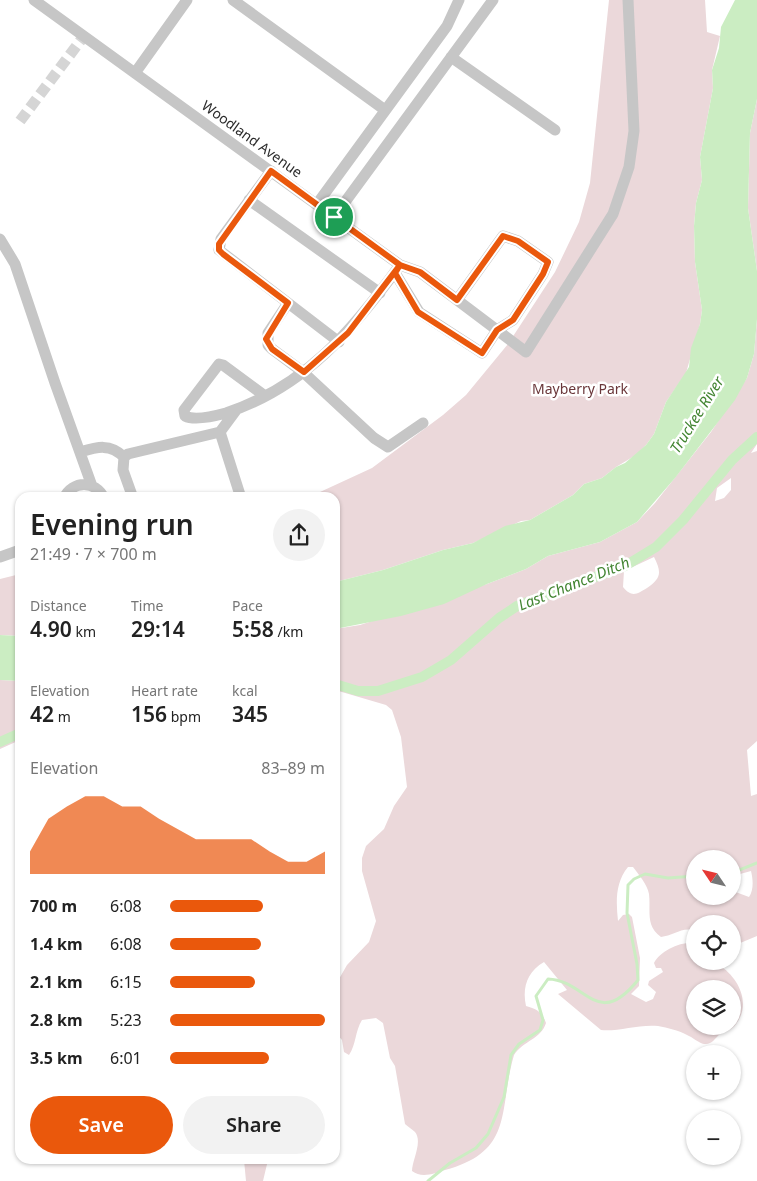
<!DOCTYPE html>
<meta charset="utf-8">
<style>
body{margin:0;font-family:"Noto Sans",sans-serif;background:#f2f2f2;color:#222;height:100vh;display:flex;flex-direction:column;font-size:19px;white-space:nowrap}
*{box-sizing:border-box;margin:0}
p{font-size:16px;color:#767676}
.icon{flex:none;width:28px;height:28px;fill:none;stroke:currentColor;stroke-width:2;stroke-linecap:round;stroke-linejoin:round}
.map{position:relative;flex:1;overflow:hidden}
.sheet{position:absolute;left:15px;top:492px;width:325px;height:672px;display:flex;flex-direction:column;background:#fff;border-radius:15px;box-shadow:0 1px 4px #0004}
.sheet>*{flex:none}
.needle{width:32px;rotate:305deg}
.tools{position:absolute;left:686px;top:850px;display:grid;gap:10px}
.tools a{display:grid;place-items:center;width:55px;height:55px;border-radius:50%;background:#fff;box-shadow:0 1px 4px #0004;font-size:25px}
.pin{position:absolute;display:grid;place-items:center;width:42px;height:42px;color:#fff;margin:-21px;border:2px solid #fff;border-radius:50%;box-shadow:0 1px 5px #0007}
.round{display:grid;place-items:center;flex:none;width:52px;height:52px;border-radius:26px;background:#f2f2f2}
.headline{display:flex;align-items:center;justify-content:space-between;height:85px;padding:0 15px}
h1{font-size:28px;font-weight:600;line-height:38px}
.stats{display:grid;grid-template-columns:repeat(3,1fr);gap:8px;height:85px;padding:5px 15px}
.stats div{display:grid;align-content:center}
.stats b{font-size:21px;font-weight:600}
.stats small{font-size:14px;font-weight:400}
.stats p{font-size:14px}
.chart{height:140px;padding:10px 15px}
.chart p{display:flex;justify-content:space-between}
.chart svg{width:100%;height:90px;margin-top:5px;fill:#ea580c;opacity:.7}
.action{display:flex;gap:10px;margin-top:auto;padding:10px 15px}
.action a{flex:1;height:58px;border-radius:30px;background:#ea580c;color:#fff;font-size:20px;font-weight:600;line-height:58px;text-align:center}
.action a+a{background:#f2f2f2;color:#222}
ul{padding:0 15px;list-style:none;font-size:16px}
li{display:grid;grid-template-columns:80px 60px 1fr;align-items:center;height:38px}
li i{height:12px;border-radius:6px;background:#ea580c}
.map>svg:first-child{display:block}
.green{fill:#ebd8da;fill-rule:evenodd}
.water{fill:#cbedc2}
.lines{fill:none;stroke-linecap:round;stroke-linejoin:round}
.stream{stroke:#cbedc2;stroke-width:3}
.canal{stroke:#cbedc2;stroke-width:10}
.minor-tunnel{stroke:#d5d5d5;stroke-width:11;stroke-dasharray:11 5.5;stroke-linecap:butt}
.minor{stroke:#c6c6c6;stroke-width:11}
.route-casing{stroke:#fff;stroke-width:10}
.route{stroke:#ea580c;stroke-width:6}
.labels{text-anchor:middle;stroke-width:5;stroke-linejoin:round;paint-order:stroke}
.street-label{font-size:14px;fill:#2c2c2c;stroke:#fff}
.park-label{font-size:14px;fill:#6a373a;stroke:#fff}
.water-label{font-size:15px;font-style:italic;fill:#438532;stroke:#fff}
</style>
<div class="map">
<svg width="757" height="1181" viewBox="0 0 757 1181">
<rect width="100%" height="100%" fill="#fff"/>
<path class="green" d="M609,0H705L707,32L720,36L712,70L713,88L700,157L702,180L696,203L694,226L695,262L702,310L700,324L686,373L666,402L654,434L646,445L636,455L616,467L602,478L584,484L573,495L530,520L521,521L473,543L443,550L383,570L335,582V498H307L372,468L443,415L466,395L508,344L555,272L579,222L590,183Z
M757,99V271L748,208L750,133Z
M757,319V444L751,453L757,451V741L747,750L751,796L757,794V936L733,946L732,924H695V931C683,926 673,936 661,937C645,926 651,910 649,894C647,884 639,875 633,867H628C615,883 616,902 618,921L623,915L629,914L632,917L640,958L639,986L631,994L646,1002L653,999L656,992L648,985L649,981L663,972L661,968H656L654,963C660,951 681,941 695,943V961H719V965C738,977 752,1003 736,1024C732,1030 726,1031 720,1034C715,1038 712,1045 704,1044C699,1043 692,1037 687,1035C678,1030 668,1028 658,1026C639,1024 617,1032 601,1030L558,994L567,990L544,962C527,972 522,988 526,1006C537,1009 542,1012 546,1023C541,1039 523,1041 514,1055C498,1110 515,1151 445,1170C435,1173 422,1179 412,1171C412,1160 423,1142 415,1132C412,1129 408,1127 405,1124L395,1066L390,1058L383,1023L376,1018L362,1020C355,1031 356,1045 349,1055L344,1052L342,1040L335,1032V986L347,965L369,942L376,921L362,871V858L366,846L384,829L394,806L407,787L401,737L392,710L386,705L335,690V629L360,625L487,584L526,569L548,556L600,542L637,522L655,503L711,432L747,378L754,354ZM731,478V490L724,498L715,501L717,488ZM654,557C662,573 661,578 647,588C637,594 632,598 623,587L624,571ZM695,859H732L733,876L751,871C753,879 754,890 749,897L733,891L732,896H695ZM695,989H732V1026H695Z
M20,574V636L0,635V579Z
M0,680L20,681V740L0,749Z
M244,1160H268L263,1181H246Z"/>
<path class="water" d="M735,0H757V99L750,133L748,208L757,271V319L754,354L747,378L735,400L675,478L637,522L600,542L548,556L526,569L487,584L444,604L401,616L335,629V582L383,570L443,550L473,543L505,526L530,520L573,495L584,484L602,478L616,467L625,463L646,445L654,434L666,402L689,367L691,348L700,324L702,310L695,262L694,226L696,203L702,180L700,157L713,88L712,70L719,48L721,27Z
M0,635L20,636V681L0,680Z"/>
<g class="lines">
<path class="stream" d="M732,873L757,863
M428,1181L450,1163L476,1148L488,1134L504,1097L511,1055L519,1044L540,1030L543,1020L536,996L548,979C586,980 597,1031 638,980L637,964L627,913L628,885L634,879L645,874L668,878L695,876"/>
<path class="canal" d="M335,684L358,691H378L422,677L451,660L499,618L517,606L625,566L656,547L683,520L732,460L757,437
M0,742L20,733"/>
<path class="minor-tunnel" d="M20,121L84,36"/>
<path class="minor" d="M34,0L400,265L420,272L526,352L613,214L629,167L634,131L628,0
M233,0L385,110
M451,57L555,130
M135,73L187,0
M271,171L221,239L219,250L339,342
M249,200L380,293
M317,204L447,26L459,0
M334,217L493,0
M0,239L15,264L55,383L92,486
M395,273L419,312L482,353L497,330L513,320L543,274L548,262L518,241L503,236L457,300
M288,303L268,333V345L272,349L303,372L374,438L388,447L423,423
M265,396L223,365L219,364L184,410L185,416C195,421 215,416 226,413C305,387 353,330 400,265
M220,432L241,498
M80,452C97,447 110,443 124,457
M64,498C73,480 95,480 104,498
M133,498L123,470L124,457L128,454L220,432L237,409
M0,557L20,550"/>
</g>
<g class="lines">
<g class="route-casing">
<path id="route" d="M334,217L271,171L219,244V250L223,254L288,303L266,339L272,349L304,372L348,333L400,265L420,272L457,300L503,236L518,241L548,262L543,274L513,320L497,330L482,353L418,312L395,273L400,265L334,217"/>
</g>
<use href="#route" class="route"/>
</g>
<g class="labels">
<g class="street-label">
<text transform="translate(252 139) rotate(36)" y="5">Woodland Avenue</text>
</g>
<g class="park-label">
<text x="580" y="394">Mayberry Park</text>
</g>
<g class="water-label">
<text transform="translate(697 415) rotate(-58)" y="5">Truckee River</text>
<text transform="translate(574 584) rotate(-22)" y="5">Last Chance Ditch</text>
</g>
</g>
</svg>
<div class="tools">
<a><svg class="needle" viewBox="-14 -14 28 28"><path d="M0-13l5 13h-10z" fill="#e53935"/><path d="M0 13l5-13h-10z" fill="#767676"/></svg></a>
<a><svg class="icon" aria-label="locate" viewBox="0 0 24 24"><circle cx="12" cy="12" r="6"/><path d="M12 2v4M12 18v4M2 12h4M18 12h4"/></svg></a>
<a><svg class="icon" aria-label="layers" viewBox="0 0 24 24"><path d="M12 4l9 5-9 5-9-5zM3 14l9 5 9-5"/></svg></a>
<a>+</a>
<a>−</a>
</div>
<div class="pin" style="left:334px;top:217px;background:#1e9e55"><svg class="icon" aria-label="arrive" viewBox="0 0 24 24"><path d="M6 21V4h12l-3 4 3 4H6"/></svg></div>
<section class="sheet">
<div class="headline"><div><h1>Evening run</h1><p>21:49 · 7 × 700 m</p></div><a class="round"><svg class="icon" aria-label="share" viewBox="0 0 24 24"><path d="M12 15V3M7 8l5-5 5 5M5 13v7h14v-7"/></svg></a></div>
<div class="stats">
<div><p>Distance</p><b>4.90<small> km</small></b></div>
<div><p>Time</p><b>29:14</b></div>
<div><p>Pace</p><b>5:58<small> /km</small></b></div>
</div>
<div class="stats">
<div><p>Elevation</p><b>42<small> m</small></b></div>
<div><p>Heart rate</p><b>156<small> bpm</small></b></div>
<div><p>kcal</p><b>345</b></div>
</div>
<div class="chart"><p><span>Elevation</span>83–89 m</p>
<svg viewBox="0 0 160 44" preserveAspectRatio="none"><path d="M0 44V33L10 17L20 11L30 6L40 6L50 11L60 11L70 17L80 22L90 27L100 27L110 27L120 27L130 33L140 38L150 38L160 33V44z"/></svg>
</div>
<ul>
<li><b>700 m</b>6:08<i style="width:60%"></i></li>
<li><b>1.4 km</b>6:08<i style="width:59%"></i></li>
<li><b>2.1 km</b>6:15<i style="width:55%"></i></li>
<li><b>2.8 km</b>5:23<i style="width:100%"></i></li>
<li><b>3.5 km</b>6:01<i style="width:64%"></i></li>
</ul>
<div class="action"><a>Save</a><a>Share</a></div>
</section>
</div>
